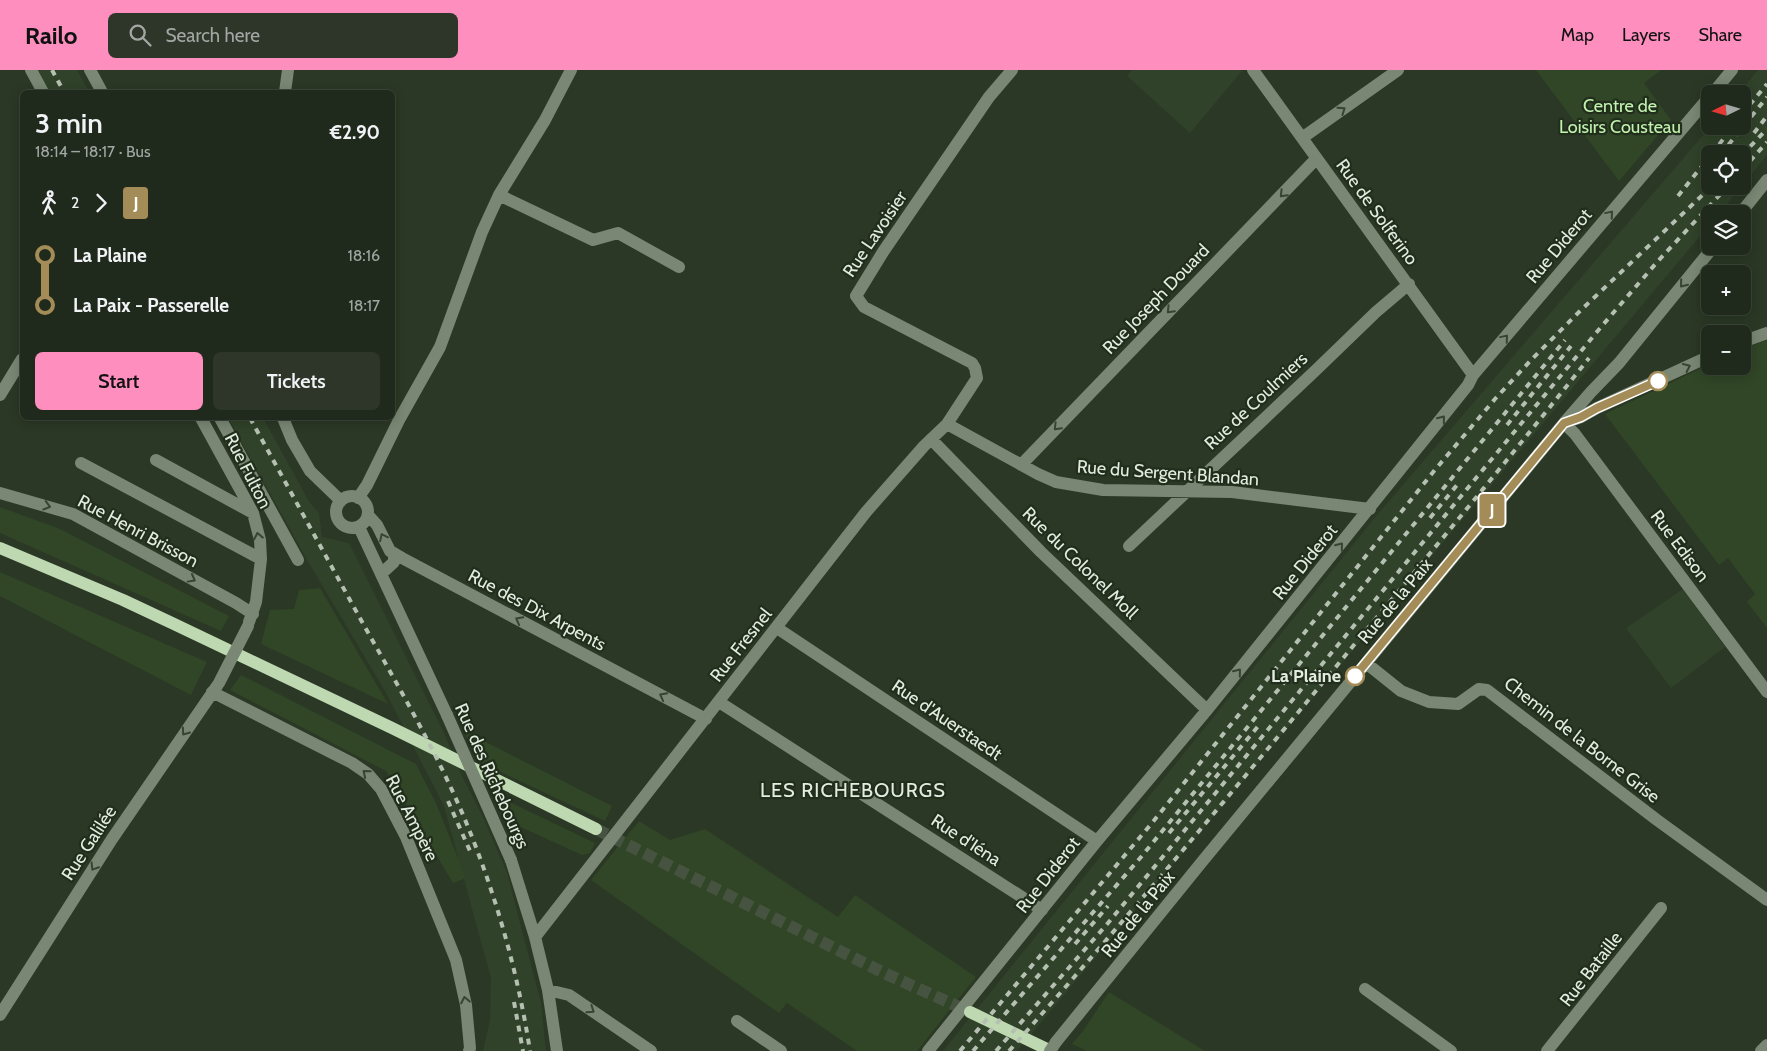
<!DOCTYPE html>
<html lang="en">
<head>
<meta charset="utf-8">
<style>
	:root { --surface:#202a1c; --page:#2d3629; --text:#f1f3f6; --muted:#a2a7a3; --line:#3d463b; --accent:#fd8ebe }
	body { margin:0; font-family:Cabin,sans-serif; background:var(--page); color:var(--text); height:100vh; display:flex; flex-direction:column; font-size:19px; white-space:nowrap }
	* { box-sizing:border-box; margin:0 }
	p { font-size:16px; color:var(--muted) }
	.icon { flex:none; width:28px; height:28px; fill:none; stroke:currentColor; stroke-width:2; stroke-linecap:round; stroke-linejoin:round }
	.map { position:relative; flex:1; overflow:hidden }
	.drawer { position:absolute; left:20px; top:20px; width:375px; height:330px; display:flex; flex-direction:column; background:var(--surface); border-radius:8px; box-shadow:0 2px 12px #0003,0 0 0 1px var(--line) }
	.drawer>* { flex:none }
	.badge { padding:0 10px; border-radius:4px; font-size:18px; line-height:32px }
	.needle { width:32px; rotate:265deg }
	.fabs { position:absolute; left:1701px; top:15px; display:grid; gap:10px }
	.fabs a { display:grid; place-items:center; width:50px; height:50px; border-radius:8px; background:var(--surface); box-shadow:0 2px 12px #0003,0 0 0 1px var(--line); font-size:25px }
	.map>.badge { position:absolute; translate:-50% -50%; box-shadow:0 0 0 2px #fff }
	.legs { display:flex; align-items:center; gap:8px; height:55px; padding:0 15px; font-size:16px }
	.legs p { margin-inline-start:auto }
	.overview { display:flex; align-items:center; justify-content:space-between; height:85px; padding:0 15px }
	h1 { font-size:28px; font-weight:600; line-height:38px }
	.button { display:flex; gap:10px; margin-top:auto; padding:10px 15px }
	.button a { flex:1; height:58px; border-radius:8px; background:var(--accent); color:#111; font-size:20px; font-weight:600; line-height:58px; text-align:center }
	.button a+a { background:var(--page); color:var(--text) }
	ul { padding:0 15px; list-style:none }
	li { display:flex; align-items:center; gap:18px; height:50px; font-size:19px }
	li i { display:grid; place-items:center; width:8px; height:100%; margin:0 6px; background:currentColor }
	li i::after { content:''; width:12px; height:12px; margin:-6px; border:4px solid; border-radius:50%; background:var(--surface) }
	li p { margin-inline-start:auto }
	li:first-child i { background:linear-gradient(#0000 50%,currentColor 0) }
	li:last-child i { background:linear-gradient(currentColor 50%,#0000 0) }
	header { display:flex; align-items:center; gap:30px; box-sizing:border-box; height:70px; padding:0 25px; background:var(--accent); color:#111 }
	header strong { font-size:24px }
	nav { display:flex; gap:28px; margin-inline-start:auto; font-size:18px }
	.search { width:350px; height:45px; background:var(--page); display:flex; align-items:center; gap:12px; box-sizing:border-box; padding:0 18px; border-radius:8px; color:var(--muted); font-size:19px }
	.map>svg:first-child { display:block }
	.built { fill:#304229 }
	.green { fill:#304626 }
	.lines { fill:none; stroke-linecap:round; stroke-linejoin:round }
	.major-tunnel { stroke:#475341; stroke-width:12; stroke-dasharray:12 6; stroke-linecap:butt }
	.minor { stroke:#798774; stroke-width:12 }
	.major { stroke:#bed9b2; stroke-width:12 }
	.rail { stroke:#b6c0b2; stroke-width:4; stroke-dasharray:6 6; stroke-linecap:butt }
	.minor-bridge { stroke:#798774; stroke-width:12 }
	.oneway { stroke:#374432 }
	.line-1-casing { stroke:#fff; stroke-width:11 }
	.line-1 { stroke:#a38c57; stroke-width:8 }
	.stop-1-dot { fill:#fff; stroke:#a38c57; stroke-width:2.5 }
	.labels { text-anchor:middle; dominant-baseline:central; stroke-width:4.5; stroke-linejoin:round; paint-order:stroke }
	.park-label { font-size:18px; fill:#c2f2af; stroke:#212e1c }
	.street-label { font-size:18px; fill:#e3ece0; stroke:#212e1c }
	.stop-label { font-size:18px; font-weight:bold; fill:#e3ece0; stroke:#212e1c; text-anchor:end }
	.quarter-label { font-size:20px; letter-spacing:1px; fill:#e3ece0; stroke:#212e1c }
</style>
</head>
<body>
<header>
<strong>Railo</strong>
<div class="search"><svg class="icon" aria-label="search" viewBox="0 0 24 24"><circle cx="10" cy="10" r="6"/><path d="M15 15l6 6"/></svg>Search here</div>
<nav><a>Map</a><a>Layers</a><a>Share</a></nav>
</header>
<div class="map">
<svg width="1767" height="981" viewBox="0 0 1767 981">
	<rect width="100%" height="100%" fill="#2b3825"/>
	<path class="built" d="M38,0H77L89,22H50Z
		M1132,0H1240L1242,1L1190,63L1127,6Z
		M1758,0H1767V85L1743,115L1742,84H1710V116H1741L1719,144H1710V154L1017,981H943L1377,445L1711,56H1742V24H1738Z
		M228,348H263L310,433L319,443L322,467L349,473L443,661L462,706L482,745L507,803L541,933L546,981H483L490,950L491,908L444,736L385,621L306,488Z
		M1683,519L1725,577L1671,618L1626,558Z"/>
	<path class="green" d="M1536,0H1661L1644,13L1671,50L1619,111Z
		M1767,270V558L1747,532L1755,524L1728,488L1719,495L1605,344L1710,294V296H1742L1743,279Z
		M0,437L60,459L229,546L221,561L0,463Z
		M0,502L207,592L191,625L0,526Z
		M320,518L388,634L261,574L270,540L294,539L299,520Z
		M241,605L416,694L436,733L466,808L453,813L386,701L230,620Z
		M464,661L612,736L605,751L477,691Z
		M493,724L595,773L590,783L582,785L505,750Z
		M639,751L670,770L705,759L838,847L855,825L976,907L917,981H857L787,933L779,943L591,810Z
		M1109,922L1205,981H1087L1072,974L1083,961Z"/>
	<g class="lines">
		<path class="major-tunnel" d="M596,759L882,902L970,942"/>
		<path class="minor" d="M31,0L43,22
			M90,0L102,22
			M1253,0L1473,305
			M285,22L288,0
			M1712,24L1732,0
			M1302,68L1398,0
			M499,125L593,170L618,163L679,197
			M1740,144L1767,110
			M1742,272L1767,263
			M0,325L22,289
			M201,348L253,443L260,470L261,489L256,532L249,552
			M220,348L298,490
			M283,348L292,370L310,401L341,431
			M1564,353L1575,364L1767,622
			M1564,353L1581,347L1597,338L1710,286
			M947,354L1038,404L1056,412L1103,420L1232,422L1370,439
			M931,369L1041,482L1207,640
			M156,390L253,443
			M81,393L261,489
			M1021,395L1316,89
			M0,423L73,444L236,533L253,544
			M336 442a16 16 0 1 1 32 0a16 16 0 1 1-32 0Z
			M358,428L367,415L399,350L440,277L482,162L499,125L545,50L571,0
			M368,445L377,455L390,481L402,488L706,649
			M359,457L447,645
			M1129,476L1316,300L1376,242L1409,214
			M381,504L394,492V483
			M777,558L1097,771
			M1366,593L1401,621L1429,632L1458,634L1479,619L1487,620L1657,750L1767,830
			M212,622L352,693L368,704L381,719L406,767L456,890L466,935L470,978L469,981
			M719,632L1042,840
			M511,790L535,867L548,920L557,981
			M535,867L866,442L924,376L947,354L977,308L975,298L972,293L864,237L856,226L883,182L989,27L1012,0
			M1365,919L1451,981
			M548,920L569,925L651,981
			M0,945L112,769L217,616
			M737,951L781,981
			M1056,972L1201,793L1564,353L1591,322L1619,293L1714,176
			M928,981L1097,771L1207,640L1468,315L1473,305L1710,26
			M1547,981L1661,838
			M1761,981L1767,975"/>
		<path class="major" d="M0,478L123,530L174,554L392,658L596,759
			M970,942L1051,981"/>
		<path class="rail" d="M52,0L64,22
			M1742,44L1767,14
			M1754,63L1767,46
			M1712,84L1733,56
			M1721,84L1767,27
			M1742,85L1767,59
			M1742,100L1767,72
			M1678,126L1710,86
			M250,348C287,415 324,483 361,550C398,616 437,682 466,752C496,825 518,903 530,981
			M1507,355L1571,276
			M1430,448L1457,415
			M448,731L470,781
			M1169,763L1260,654
			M1075,874L1108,836
			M514,932L523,981
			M960,981L1152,753L1434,401L1495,329L1532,289L1580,241L1712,116
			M973,981L1141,787L1565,270
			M996,981L1108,853L1601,257L1658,191L1728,116
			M1009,981C1124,852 1234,720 1344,587C1426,488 1509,389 1589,288"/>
		<path class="minor-bridge" d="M219,613L248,556
			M447,645L511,790
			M1050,981L1056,972"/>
	</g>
	<defs><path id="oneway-chevron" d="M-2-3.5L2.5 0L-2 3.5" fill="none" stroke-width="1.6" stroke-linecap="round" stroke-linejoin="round" transform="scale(1.25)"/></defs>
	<g class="oneway">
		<use href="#oneway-chevron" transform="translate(1342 40) rotate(-35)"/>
		<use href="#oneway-chevron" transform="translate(1283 124) rotate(134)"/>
		<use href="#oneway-chevron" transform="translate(1610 144) rotate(-50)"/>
		<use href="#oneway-chevron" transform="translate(1683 214) rotate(129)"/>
		<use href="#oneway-chevron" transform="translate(1170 240) rotate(134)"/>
		<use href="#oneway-chevron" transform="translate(1505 268) rotate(-50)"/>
		<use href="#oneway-chevron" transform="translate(1687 297) rotate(-25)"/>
		<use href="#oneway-chevron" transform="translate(1442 349) rotate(-52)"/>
		<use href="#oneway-chevron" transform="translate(1057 357) rotate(134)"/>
		<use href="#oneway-chevron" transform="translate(47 436) rotate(16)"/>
		<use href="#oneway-chevron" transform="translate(258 466) rotate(-101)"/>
		<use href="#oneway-chevron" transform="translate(383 467) rotate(-116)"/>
		<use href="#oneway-chevron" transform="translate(1340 476) rotate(-51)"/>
		<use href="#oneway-chevron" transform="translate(192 509) rotate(29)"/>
		<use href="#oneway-chevron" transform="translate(519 550) rotate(-152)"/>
		<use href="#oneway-chevron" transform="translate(1238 602) rotate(-51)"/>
		<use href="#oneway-chevron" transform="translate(663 626) rotate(-152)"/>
		<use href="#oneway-chevron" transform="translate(185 662) rotate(126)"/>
		<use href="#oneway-chevron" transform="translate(366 703) rotate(-140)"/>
		<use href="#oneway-chevron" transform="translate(94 797) rotate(122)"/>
		<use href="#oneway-chevron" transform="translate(465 930) rotate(-101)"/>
		<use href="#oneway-chevron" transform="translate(591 940) rotate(35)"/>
	</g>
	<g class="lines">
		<g class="line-1-casing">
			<path id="line-1" d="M1355,606L1564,353L1581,347L1597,338L1658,311"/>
		</g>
		<use href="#line-1" class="line-1"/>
	</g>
	<g class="stop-1-dot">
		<circle cx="1658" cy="311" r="9"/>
		<circle cx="1355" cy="606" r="9"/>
	</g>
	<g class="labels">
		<g class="park-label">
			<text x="1620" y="36">Centre de<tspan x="1620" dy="21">Loisirs Cousteau</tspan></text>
		</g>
		<g class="street-label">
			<text transform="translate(1377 142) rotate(54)">Rue de Solferino</text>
			<text transform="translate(875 164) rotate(-56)">Rue Lavoisier</text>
			<text transform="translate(1559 176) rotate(-50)">Rue Diderot</text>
			<text transform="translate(1156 229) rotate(-46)">Rue Joseph Douard</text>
			<text transform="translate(1256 331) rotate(-43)">Rue de Coulmiers</text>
			<text transform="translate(248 401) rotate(63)">Rue Fulton</text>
			<text transform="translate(1168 403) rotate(4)">Rue du Sergent Blandan</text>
			<text transform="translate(138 461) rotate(28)">Rue Henri Brisson</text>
			<text transform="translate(1680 476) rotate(53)">Rue Edison</text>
			<text transform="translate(1305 492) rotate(-51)">Rue Diderot</text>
			<text transform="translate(1080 493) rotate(44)">Rue du Colonel Moll</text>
			<text transform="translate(1395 531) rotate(-50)">Rue de la Paix</text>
			<text transform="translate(537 540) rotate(28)">Rue des Dix Arpents</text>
			<text transform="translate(741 575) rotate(-52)">Rue Fresnel</text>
			<text transform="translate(947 650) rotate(34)">Rue d'Auerstaedt</text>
			<text transform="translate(1582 670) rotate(38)">Chemin de la Borne Grise</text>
			<text transform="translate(492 706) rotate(66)">Rue des Richebourgs</text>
			<text transform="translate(412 748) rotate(63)">Rue Ampère</text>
			<text transform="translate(966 770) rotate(33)">Rue d'Iéna</text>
			<text transform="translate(89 773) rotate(-57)">Rue Galilée</text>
			<text transform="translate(1048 805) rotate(-52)">Rue Diderot</text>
			<text transform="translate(1138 844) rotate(-51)">Rue de la Paix</text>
			<text transform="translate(1591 899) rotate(-52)">Rue Bataille</text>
		</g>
		<g class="stop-label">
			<text x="1341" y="606">La Plaine</text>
		</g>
		<g class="quarter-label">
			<text x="853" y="720">LES RICHEBOURGS</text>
		</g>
	</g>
</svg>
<div class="fabs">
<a><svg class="needle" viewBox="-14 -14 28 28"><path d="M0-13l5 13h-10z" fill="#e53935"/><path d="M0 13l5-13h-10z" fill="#a2a7a3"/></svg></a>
<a><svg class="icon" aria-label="locate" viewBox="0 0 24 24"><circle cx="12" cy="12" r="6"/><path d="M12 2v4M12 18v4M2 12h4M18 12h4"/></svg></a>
<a><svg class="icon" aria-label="layers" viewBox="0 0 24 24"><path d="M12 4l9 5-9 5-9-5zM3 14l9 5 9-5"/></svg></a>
<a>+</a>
<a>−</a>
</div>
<b class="badge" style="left:1492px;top:440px;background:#a38c57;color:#fff">J</b>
<section class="drawer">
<div class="overview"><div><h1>3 min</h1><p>18:14 – 18:17 · Bus</p></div><b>€2.90</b></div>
<div class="legs"><svg class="icon" aria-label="walk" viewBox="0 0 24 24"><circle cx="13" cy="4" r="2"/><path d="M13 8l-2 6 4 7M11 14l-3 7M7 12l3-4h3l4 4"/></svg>2<svg class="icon" aria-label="forward" viewBox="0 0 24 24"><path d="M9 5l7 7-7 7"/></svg><b class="badge" style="background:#a38c57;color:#fff">J</b></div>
<ul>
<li><i style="color:#a38c57"></i><b>La Plaine</b><p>18:16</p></li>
<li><i style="color:#a38c57"></i><b>La Paix - Passerelle</b><p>18:17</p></li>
</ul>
<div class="button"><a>Start</a><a>Tickets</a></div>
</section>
</div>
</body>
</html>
